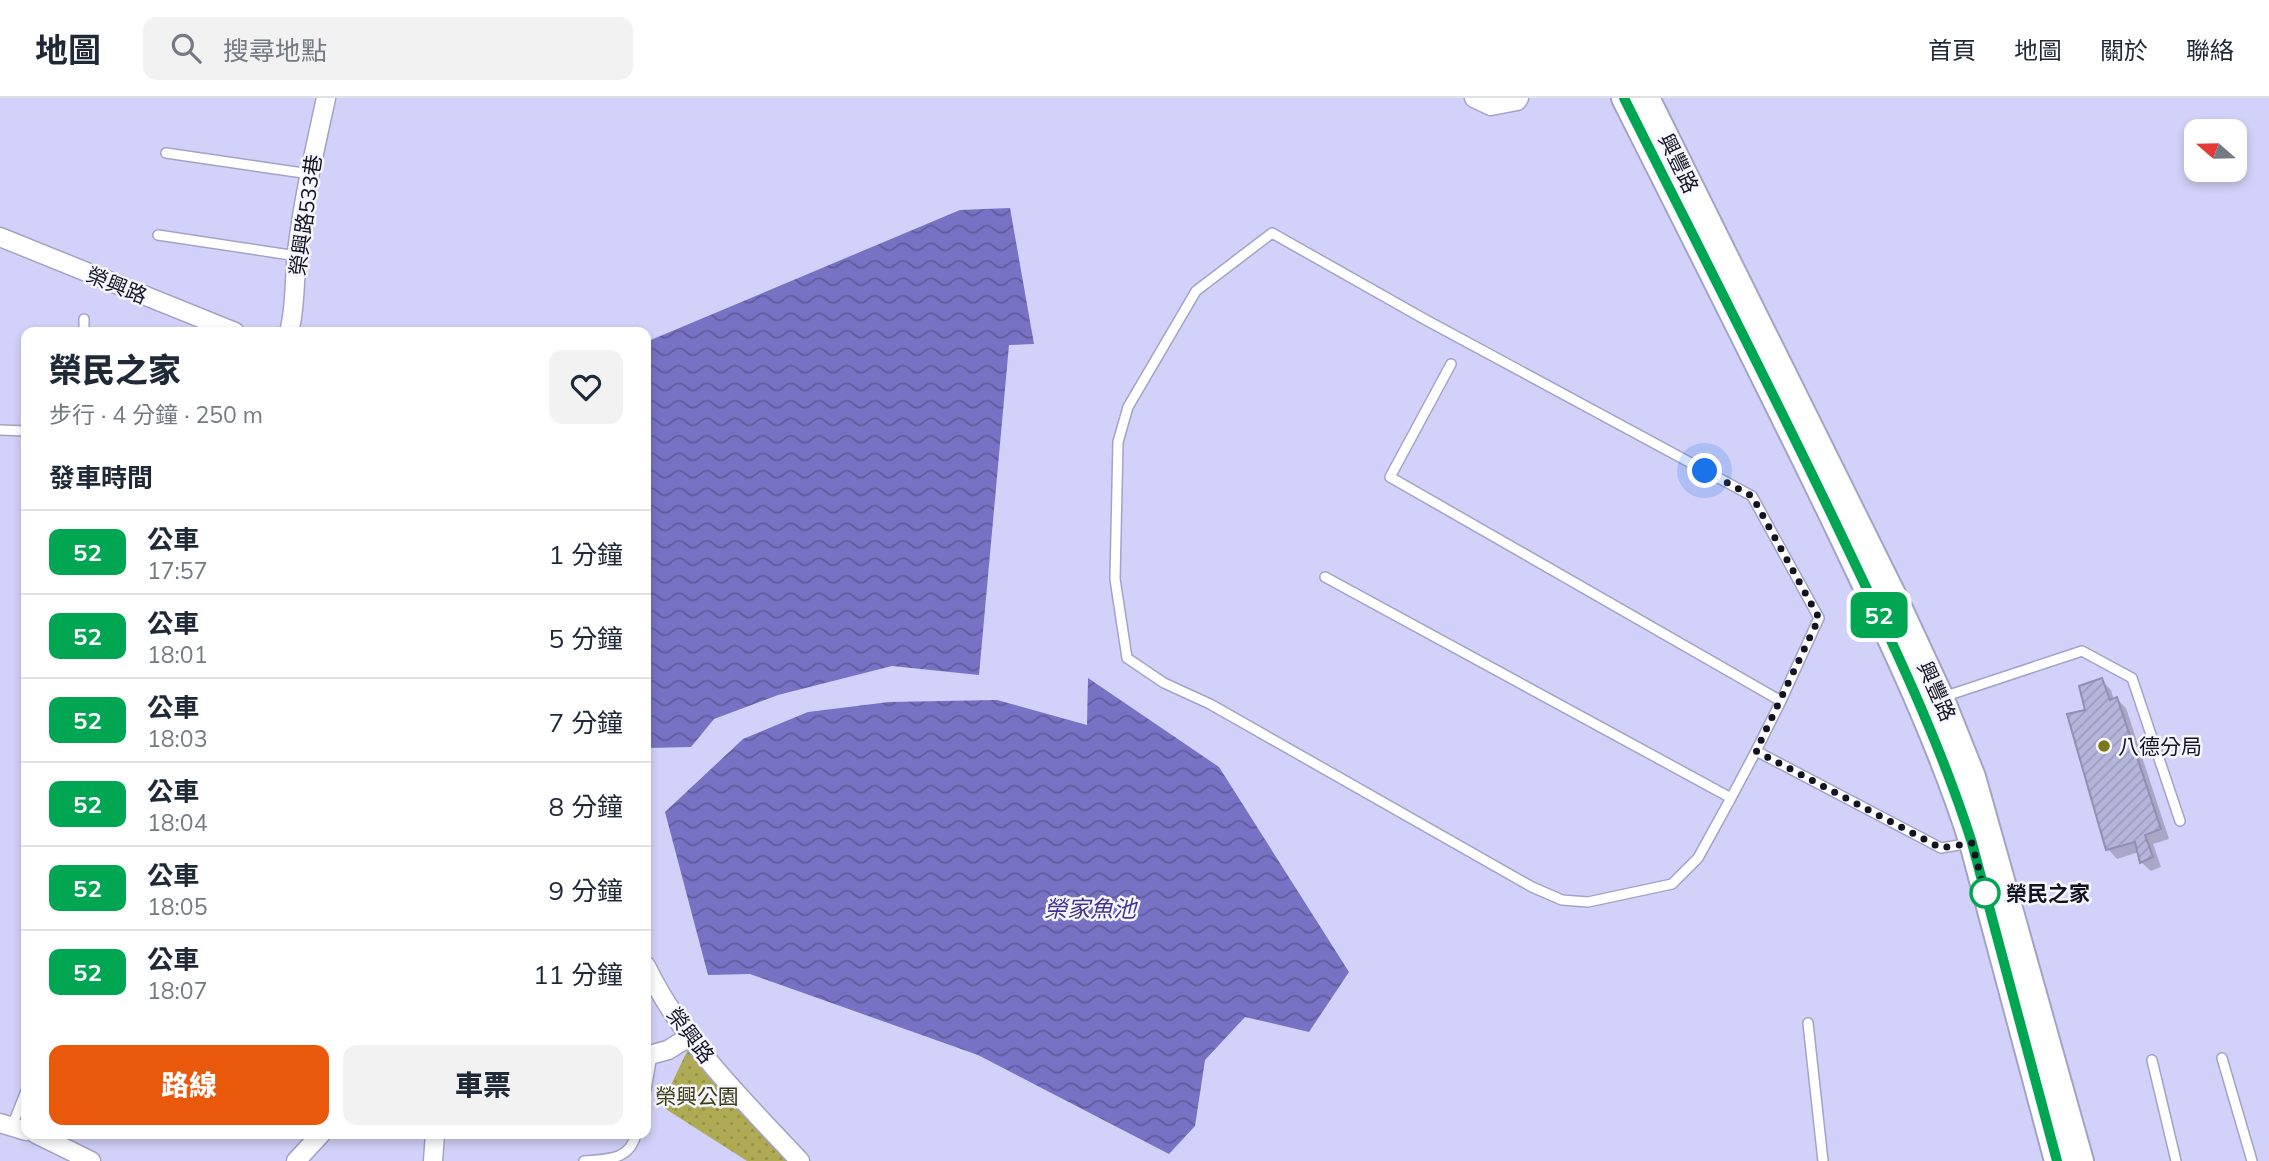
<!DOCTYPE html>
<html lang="zh-TW">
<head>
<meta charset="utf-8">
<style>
	:root { --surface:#fff; --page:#f2f2f3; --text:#1f2937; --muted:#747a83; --line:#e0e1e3; --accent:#ea580c }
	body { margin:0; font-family:Mulish,"Noto Sans TC",sans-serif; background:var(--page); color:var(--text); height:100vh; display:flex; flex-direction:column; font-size:26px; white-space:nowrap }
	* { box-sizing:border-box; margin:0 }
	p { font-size:23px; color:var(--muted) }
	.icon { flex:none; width:38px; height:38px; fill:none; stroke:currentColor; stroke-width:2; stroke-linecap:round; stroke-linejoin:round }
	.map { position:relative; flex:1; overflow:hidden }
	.side { position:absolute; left:21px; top:229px; width:630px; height:812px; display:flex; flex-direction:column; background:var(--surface); border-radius:14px; box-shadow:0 4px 10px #0003 }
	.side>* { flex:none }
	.badge { padding:0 14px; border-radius:10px; font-size:24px; line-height:46px }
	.needle { width:46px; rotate:290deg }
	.fabs { position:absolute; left:2184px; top:21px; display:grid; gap:14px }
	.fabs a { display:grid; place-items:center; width:63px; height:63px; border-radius:14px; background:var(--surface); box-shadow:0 4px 10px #0003; font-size:35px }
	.you { position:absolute; width:35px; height:35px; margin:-18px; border:5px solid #fff; border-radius:50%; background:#1a73e8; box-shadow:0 0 0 10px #1a73e833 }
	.map>.badge { position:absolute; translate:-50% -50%; box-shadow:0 0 0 4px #fff }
	h2 { padding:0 28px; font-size:26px; line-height:63px }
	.round { display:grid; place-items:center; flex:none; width:74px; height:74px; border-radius:14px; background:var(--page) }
	.overview { display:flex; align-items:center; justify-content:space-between; height:119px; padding:0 28px }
	h1 { font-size:33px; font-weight:800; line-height:52px }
	.button { display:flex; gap:14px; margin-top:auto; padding:14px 28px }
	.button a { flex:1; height:80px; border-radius:14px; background:var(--accent); color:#fff; font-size:28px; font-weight:800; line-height:80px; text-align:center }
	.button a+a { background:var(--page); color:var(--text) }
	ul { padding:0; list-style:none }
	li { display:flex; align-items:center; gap:21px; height:84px; padding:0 28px; border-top:2px solid var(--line) }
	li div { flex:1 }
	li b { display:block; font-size:26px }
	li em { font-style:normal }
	li .badge { min-width:77px; font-weight:700; text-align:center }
	header { display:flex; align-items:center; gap:42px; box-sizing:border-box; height:98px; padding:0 35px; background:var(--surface); border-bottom:2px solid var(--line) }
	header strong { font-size:33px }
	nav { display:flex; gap:38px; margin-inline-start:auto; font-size:24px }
	.search { width:490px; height:63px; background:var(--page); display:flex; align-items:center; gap:18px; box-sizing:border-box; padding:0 24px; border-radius:14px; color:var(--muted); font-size:26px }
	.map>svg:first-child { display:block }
	.park { fill:url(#park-dots) }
	.water { fill:url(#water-waves) }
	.shadow { fill:#0003 }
	.building { fill:url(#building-hatch); stroke:#908fb4; stroke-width:2 }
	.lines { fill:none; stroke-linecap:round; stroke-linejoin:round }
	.lane-casing { stroke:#a3a3c8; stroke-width:12 }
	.street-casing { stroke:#a3a3c8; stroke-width:21 }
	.secondary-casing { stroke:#a3a3c8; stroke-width:28 }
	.lane { stroke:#fff; stroke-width:9 }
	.street { stroke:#fff; stroke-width:18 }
	.secondary { stroke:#fff; stroke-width:24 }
	.line-casing { stroke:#fff; stroke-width:16 }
	.line { stroke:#00a651; stroke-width:10 }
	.walk { stroke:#141321; stroke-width:7; stroke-dasharray:0 12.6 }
	.poi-dot { fill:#7d771b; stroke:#f6f6fe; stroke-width:2.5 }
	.stop-dot { fill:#fff; stroke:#00a651; stroke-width:3.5 }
	.labels { text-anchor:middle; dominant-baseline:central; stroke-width:5; stroke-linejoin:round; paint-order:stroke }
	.street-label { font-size:21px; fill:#141321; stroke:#f6f6fe }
	.poi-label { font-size:21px; fill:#141321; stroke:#f6f6fe; text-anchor:start }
	.stop-label { font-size:21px; font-weight:bold; fill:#141321; stroke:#f6f6fe; text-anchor:start }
	.park-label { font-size:21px; fill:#3f3c11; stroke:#f6f6fe }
	.water-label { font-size:23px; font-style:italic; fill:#433193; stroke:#f6f6fe }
</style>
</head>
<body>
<header>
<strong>地圖</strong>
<div class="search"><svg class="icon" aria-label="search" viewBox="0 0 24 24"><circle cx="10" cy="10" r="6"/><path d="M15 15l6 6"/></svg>搜尋地點</div>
<nav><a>首頁</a><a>地圖</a><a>關於</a><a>聯絡</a></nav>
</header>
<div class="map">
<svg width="2269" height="1063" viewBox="0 0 2269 1063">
	<defs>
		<pattern id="park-dots" width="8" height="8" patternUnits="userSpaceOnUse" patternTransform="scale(1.75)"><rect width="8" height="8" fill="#afaa54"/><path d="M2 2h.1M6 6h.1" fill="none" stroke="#969149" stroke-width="1.8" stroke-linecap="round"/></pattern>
		<pattern id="water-waves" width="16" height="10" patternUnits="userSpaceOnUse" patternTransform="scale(1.75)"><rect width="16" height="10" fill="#7872c4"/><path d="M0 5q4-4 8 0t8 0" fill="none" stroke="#615c9f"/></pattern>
		<pattern id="building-hatch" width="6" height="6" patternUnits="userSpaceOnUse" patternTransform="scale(1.75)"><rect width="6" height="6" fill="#b5b5db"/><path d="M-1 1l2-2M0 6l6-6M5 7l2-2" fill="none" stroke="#9b9bbc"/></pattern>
	</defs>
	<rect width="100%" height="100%" fill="#d2d1f9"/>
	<path class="park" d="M690,947L791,1063H747L661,1008Z"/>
	<path class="water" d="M1010,110L1034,246L1009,247L979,577L892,568L778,597L714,621L691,649L648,650L646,644V244L960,112Z
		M1088,580L1219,669L1349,874L1309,934L1245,919L1205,962L1195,1028L1169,1056L978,957L750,876L708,877L665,714L743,641L808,614L889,604L997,602L1087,627Z"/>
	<path class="shadow" d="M2101,582L2111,592L2114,602L2117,601L2126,610L2169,741L2153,746L2161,769L2151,773L2141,764L2139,754L2117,761L2108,751L2087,613Z"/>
	<path class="building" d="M2102,580L2110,602L2117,599L2161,731L2145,737L2153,759L2140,765L2135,744L2106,752L2067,616L2085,612L2079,588Z"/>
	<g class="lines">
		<g class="lane-casing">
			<path id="lane" d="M166,55L310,76
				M158,137L297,158
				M84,234V221
				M1451,266L1390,379L1781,603L1756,653L1941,750L1971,745
				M0,332L26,333
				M1325,479L1731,700L1756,653
				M1943,599L2082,553L2132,580L2180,723
				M1731,700L1698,760L1672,786L1588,804L1562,802L1532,789L1210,606L1164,585L1127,560L1115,481L1118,344L1128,309L1196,193L1272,135L1426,222L1752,398L1819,520L1781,603
				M1808,925L1823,1063
				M2222,960L2252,1063
				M2152,962L2176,1063
				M646,992L652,957
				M12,1028L26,993
				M584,1063C606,1061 630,1063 636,1036"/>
		</g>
		<g class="street-casing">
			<path id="street" d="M1474,0L1491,8L1517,3L1519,0
				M0,139L235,234
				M289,234C296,208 294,181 297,154C303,102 315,51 326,0
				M646,868C682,943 744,1003 800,1063
				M646,958L668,952L689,939
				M0,1025L26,1033
				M36,1036L91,1063
				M296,1063L321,1036
				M433,1063L435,1036"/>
		</g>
		<g class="secondary-casing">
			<path id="secondary" d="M1624,0C1694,139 1764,278 1832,418C1883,525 1936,632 1972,745L2057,1063
				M1647,0L1895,500L1941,599L1973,679L2081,1063"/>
		</g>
		<use href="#lane" class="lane"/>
		<use href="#street" class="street"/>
		<use href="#secondary" class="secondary"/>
	</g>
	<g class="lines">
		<g class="line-casing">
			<path id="line" d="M1624,0C1695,142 1768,284 1837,428C1886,531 1937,635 1972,745L2057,1063"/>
		</g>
		<use href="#line" class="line"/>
		<path class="walk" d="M1705,373L1752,398L1819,520L1756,653L1941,750L1972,745L1985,795"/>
	</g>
	<circle class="poi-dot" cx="2104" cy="648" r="7"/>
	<circle class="stop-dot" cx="1985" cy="795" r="14"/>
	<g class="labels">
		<g class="street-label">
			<text transform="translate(1679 65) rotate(64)">興豐路</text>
			<text transform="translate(305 117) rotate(-82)">榮興路533巷</text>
			<text transform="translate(117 187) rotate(22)">榮興路</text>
			<text transform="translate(1937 593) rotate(66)">興豐路</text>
			<text transform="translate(691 937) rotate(53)">榮興路</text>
		</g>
		<g class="poi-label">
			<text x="2118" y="648">八德分局</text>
		</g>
		<g class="stop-label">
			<text x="2006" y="795">榮民之家</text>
		</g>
		<g class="park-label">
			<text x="697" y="998">榮興公園</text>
		</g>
		<g class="water-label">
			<text x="1090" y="810">榮家魚池</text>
		</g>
	</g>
</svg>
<div class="fabs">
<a><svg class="needle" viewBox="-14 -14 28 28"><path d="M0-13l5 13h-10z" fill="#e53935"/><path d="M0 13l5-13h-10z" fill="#747a83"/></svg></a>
</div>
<div class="you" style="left:1705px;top:373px"></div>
<b class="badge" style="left:1879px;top:517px;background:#00a651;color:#fff">52</b>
<section class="side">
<div class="overview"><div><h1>榮民之家</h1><p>步行 · 4 分鐘 · 250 m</p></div><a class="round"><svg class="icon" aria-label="heart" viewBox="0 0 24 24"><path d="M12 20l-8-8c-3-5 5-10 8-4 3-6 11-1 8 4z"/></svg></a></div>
<h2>發車時間</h2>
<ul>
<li><span class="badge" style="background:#00a651;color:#fff">52</span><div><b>公車</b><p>17:57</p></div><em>1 分鐘</em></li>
<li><span class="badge" style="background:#00a651;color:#fff">52</span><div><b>公車</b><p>18:01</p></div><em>5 分鐘</em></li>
<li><span class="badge" style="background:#00a651;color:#fff">52</span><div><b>公車</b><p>18:03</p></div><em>7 分鐘</em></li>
<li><span class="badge" style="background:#00a651;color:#fff">52</span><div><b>公車</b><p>18:04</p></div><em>8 分鐘</em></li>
<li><span class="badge" style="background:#00a651;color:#fff">52</span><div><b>公車</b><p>18:05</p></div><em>9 分鐘</em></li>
<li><span class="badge" style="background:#00a651;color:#fff">52</span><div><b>公車</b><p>18:07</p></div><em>11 分鐘</em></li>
</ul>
<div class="button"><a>路線</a><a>車票</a></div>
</section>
</div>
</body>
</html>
